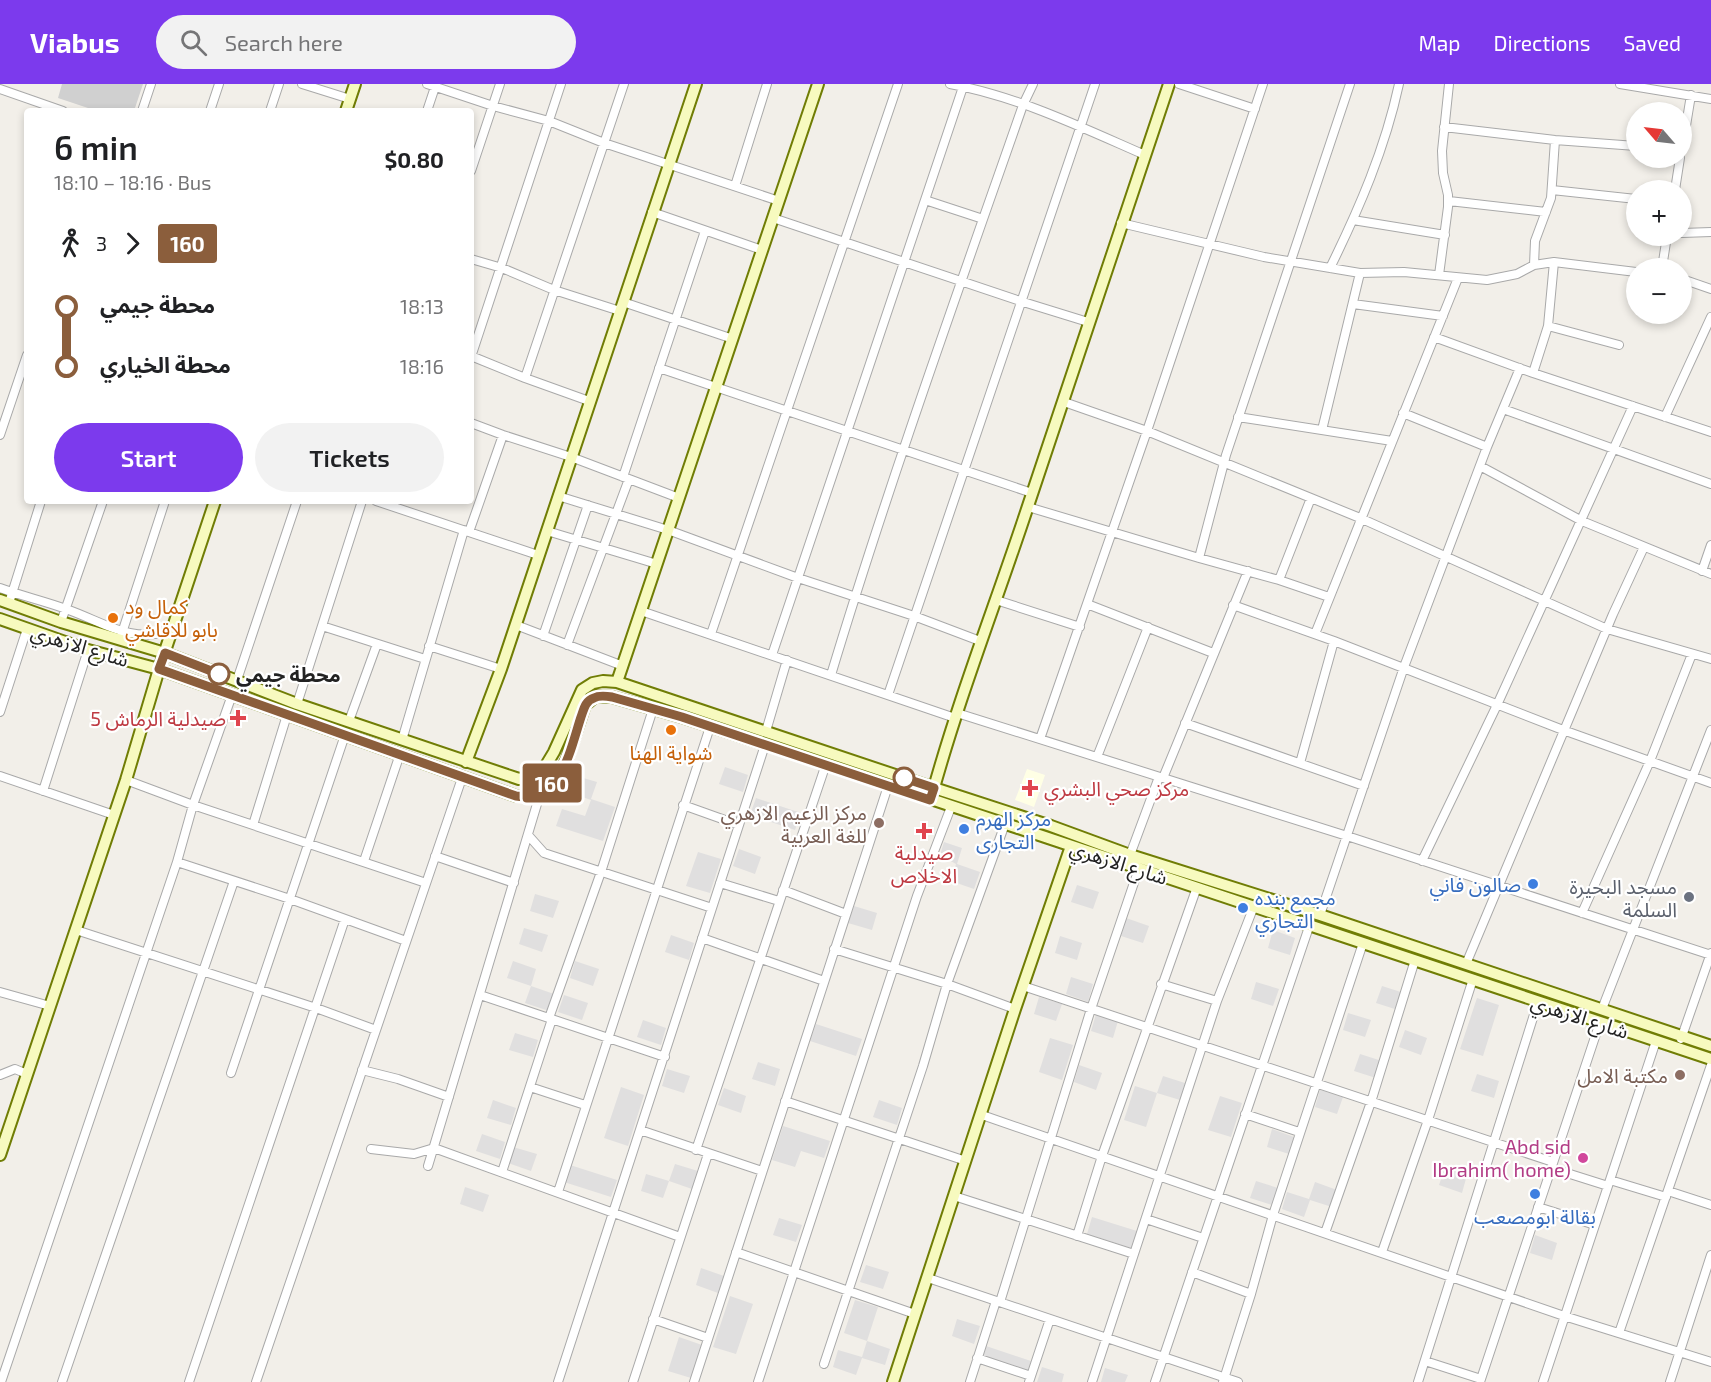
<!DOCTYPE html>
<html lang="en">
<head>
<meta charset="utf-8">
<style>
	:root { --surface:#fff; --page:#f2f2f2; --text:#202124; --muted:#757577; --accent:#7c3aed }
	body { margin:0; font-family:"Exo 2","Noto Sans Arabic",sans-serif; background:var(--page); color:var(--text); height:100vh; display:flex; flex-direction:column; font-size:22px; white-space:nowrap }
	* { box-sizing:border-box; margin:0 }
	p { font-size:20px; color:var(--muted) }
	.icon { flex:none; width:33px; height:33px; fill:none; stroke:currentColor; stroke-width:2; stroke-linecap:round; stroke-linejoin:round }
	.map { position:relative; flex:1; overflow:hidden }
	.details { position:absolute; left:24px; top:24px; width:450px; height:396px; display:flex; flex-direction:column; background:var(--surface); border-radius:6px; box-shadow:0 3px 9px #0003 }
	.details>* { flex:none }
	.badge { padding:0 12px; border-radius:4px; font-size:21px; line-height:39px }
	.needle { width:39px; rotate:298deg }
	.buttons { position:absolute; left:1626px; top:18px; display:grid; gap:12px }
	.buttons a { display:grid; place-items:center; width:66px; height:66px; border-radius:50%; background:var(--surface); box-shadow:0 3px 9px #0003; font-size:30px }
	.map>.badge { position:absolute; translate:-50% -50%; box-shadow:0 0 0 3px #fff }
	.legs { display:flex; align-items:center; gap:9px; height:66px; padding:0 30px; font-size:20px }
	.legs p { margin-inline-start:auto }
	.head { display:flex; align-items:center; justify-content:space-between; height:102px; padding:0 30px }
	h1 { font-size:33px; font-weight:600; line-height:45px }
	.action { display:flex; gap:12px; margin-top:auto; padding:12px 30px }
	.action a { flex:1; height:69px; border-radius:36px; background:var(--accent); color:#fff; font-size:24px; font-weight:600; line-height:69px; text-align:center }
	.action a+a { background:var(--page); color:var(--text) }
	ul { padding:0 30px; list-style:none }
	li { display:flex; align-items:center; gap:21px; height:60px; font-size:22px }
	li i { display:grid; place-items:center; width:9px; height:100%; margin:0 8px; background:currentColor }
	li i::after { content:''; width:15px; height:15px; margin:-8px; border:4px solid; border-radius:50%; background:var(--surface) }
	li p { margin-inline-start:auto }
	li:first-child i { background:linear-gradient(#0000 50%,currentColor 0) }
	li:last-child i { background:linear-gradient(currentColor 50%,#0000 0) }
	header { display:flex; align-items:center; gap:36px; box-sizing:border-box; height:84px; padding:0 30px; background:var(--accent); color:#fff }
	header strong { font-size:28px }
	nav { display:flex; gap:33px; margin-inline-start:auto; font-size:21px }
	.search { width:420px; height:54px; background:var(--page); display:flex; align-items:center; gap:15px; box-sizing:border-box; padding:0 21px; border-radius:33px; color:var(--muted); font-size:22px }
	.map>svg:first-child { display:block }
	.residential { fill:#e0dfdf }
	.education { fill:#ffffe5 }
	.religious { fill:#d0d0d0 }
	.lines { fill:none; stroke-linecap:round; stroke-linejoin:round }
	.street-casing { stroke:#a9a9a9; stroke-width:10 }
	.secondary-casing { stroke:#707d05; stroke-width:14 }
	.street { stroke:#fff; stroke-width:8 }
	.secondary { stroke:#f7fabf; stroke-width:10 }
	.line-1-casing { stroke:#fff; stroke-width:14 }
	.line-1 { stroke:#8b5e3c; stroke-width:9 }
	.food-dot { fill:#e8710a; stroke:#fff; stroke-width:2 }
	.stop-1-dot { fill:#fff; stroke:#8b5e3c; stroke-width:3 }
	.health-dot { fill:#e0444e; stroke:#fff; stroke-width:2 }
	.education-dot { fill:#8d6e63; stroke:#fff; stroke-width:2 }
	.shop-dot { fill:#3f7fe0; stroke:#fff; stroke-width:2 }
	.worship-dot { fill:#6b7280; stroke:#fff; stroke-width:2 }
	.hotel-dot { fill:#d1479c; stroke:#fff; stroke-width:2 }
	.labels { text-anchor:middle; dominant-baseline:central; stroke-width:4.5; stroke-linejoin:round; paint-order:stroke }
	.food-label { font-size:20px; fill:#c56008; stroke:#fff; text-anchor:start }
	.street-label { font-size:20px; fill:#222; stroke:#fff }
	.stop-label { font-size:20px; font-weight:bold; fill:#222; stroke:#fff; text-anchor:start }
	.health-label { font-size:20px; fill:#be3a42; stroke:#fff; text-anchor:end }
	.education-label { font-size:20px; fill:#785e54; stroke:#fff; text-anchor:end }
	.shop-label { font-size:20px; fill:#366cbe; stroke:#fff; text-anchor:start }
	.worship-label { font-size:20px; fill:#5b616d; stroke:#fff; text-anchor:end }
	.hotel-label { font-size:20px; fill:#b23c85; stroke:#fff; text-anchor:end }
</style>
</head>
<body>
<header>
<strong>Viabus</strong>
<div class="search"><svg class="icon" aria-label="search" viewBox="0 0 24 24"><circle cx="10" cy="10" r="6"/><path d="M15 15l6 6"/></svg>Search here</div>
<nav><a>Map</a><a>Directions</a><a>Saved</a></nav>
</header>
<div class="map">
<svg width="1711" height="1298" viewBox="0 0 1711 1298">
	<rect width="100%" height="100%" fill="#f2efe9"/>
	<path class="residential" d="M725,683L748,691L743,708L719,700Z
		M573,691L597,698L591,715L615,723L603,757L556,742L562,725L585,732L591,716L568,708Z
		M756,714L801,729L795,746L750,731Z
		M944,758L962,764L957,780L980,788L974,805L951,797L956,780L940,771Z
		M739,765L761,773L755,790L733,782Z
		M698,768L721,775L710,809L686,802Z
		M1077,801L1099,808L1093,825L1071,818Z
		M535,810L559,817L553,834L530,827Z
		M854,822L877,829L872,846L848,839Z
		M1126,834L1149,842L1143,859L1121,852Z
		M524,844L548,851L542,868L519,860Z
		M1273,846L1295,854L1290,871L1268,864Z
		M671,851L694,859L689,876L665,868Z
		M1060,852L1082,859L1077,876L1055,869Z
		M513,877L536,885L531,902L554,910L549,927L525,919L531,902L507,894Z
		M575,877L599,885L593,902L570,894Z
		M1071,893L1093,900L1088,918L1066,910Z
		M1256,898L1279,905L1273,922L1251,915Z
		M1382,902L1404,909L1398,926L1376,919Z
		M564,911L588,919L582,936L558,928Z
		M1039,913L1062,920L1056,937L1034,930Z
		M1477,914L1499,921L1483,972L1460,965Z
		M1348,929L1371,936L1365,953L1343,946Z
		M1096,930L1118,937L1113,954L1091,947Z
		M643,936L666,944L661,961L637,953Z
		M816,940L862,955L856,972L810,957Z
		M1405,946L1427,954L1421,971L1399,963Z
		M515,949L538,956L533,973L509,966Z
		M1050,954L1073,961L1062,996L1039,988Z
		M1360,970L1382,977L1376,994L1354,987Z
		M758,978L780,985L775,1002L752,995Z
		M1079,981L1102,989L1096,1006L1074,998Z
		M667,985L690,992L684,1009L662,1002Z
		M1477,990L1499,997L1494,1014L1471,1007Z
		M1163,992L1185,999L1180,1016L1157,1009L1146,1043L1124,1036L1135,1002L1157,1009Z
		M621,1003L644,1011L628,1062L604,1054Z
		M724,1004L746,1012L741,1029L718,1021Z
		M1320,1006L1343,1013L1337,1030L1315,1023Z
		M1220,1012L1242,1019L1231,1053L1208,1046Z
		M493,1016L516,1024L511,1041L487,1034Z
		M879,1016L902,1024L897,1041L873,1033Z
		M783,1042L830,1057L824,1074L801,1067L795,1083L772,1076Z
		M1272,1045L1294,1053L1289,1070L1267,1063Z
		M482,1050L505,1058L500,1075L476,1067Z
		M513,1063L537,1070L531,1087L508,1079Z
		M675,1080L698,1087L692,1105L669,1097L663,1114L641,1107L646,1090L669,1097Z
		M570,1081L617,1096L611,1113L564,1098Z
		M1445,1084L1467,1091L1462,1109L1439,1101Z
		M1256,1097L1278,1104L1272,1121L1250,1114Z
		M1315,1098L1337,1106L1332,1123L1310,1116L1304,1133L1282,1125L1287,1108L1309,1115Z
		M465,1103L489,1111L483,1128L460,1120Z
		M1092,1133L1137,1147L1131,1164L1087,1150Z
		M779,1134L802,1141L796,1158L773,1151Z
		M1535,1151L1557,1159L1552,1176L1530,1169Z
		M866,1181L889,1188L883,1205L860,1198Z
		M701,1184L724,1192L718,1209L696,1201Z
		M730,1212L753,1220L736,1270L713,1263Z
		M855,1216L878,1223L867,1257L890,1265L885,1281L862,1274L856,1291L833,1283L838,1266L862,1273L867,1257L844,1249Z
		M957,1235L980,1242L974,1260L952,1252Z
		M679,1253L702,1261L691,1294L668,1287Z
		M986,1262L1031,1277L1025,1294L981,1279Z
		M1042,1283L1064,1290L1062,1298H1037Z
		M1105,1284L1128,1291L1125,1298H1101Z"/>
	<path class="education" d="M1027,685L1045,691L1034,723L1015,716Z"/>
	<path class="religious" d="M62,0H143L134,27H97L58,14Z"/>
	<g class="lines">
		<g class="street-casing">
			<path id="street" d="M302,0L350,15
				M427,0L493,22L549,37L604,59L779,117
				M950,0C1017,12 1083,44 1145,71
				M1179,0L1255,25
				M1620,0L1711,15
				M0,5L63,27
				M142,27L151,0
				M210,27L219,0
				M270,27L279,0
				M427,27L436,0
				M1444,43L1555,56L1636,62
				M1682,66L1691,11
				M471,87L500,0
				M735,102L767,0
				M1552,106L1636,115
				M1675,106L1680,74
				M925,116L983,135
				M1449,117L1546,128
				M652,128L762,166
				M773,134L1020,217L1088,238
				M1353,136L1445,151
				M1121,139L1264,173L1360,189L1404,188L1487,196L1517,190L1534,181L1554,178L1636,188
				M1682,149L1711,148
				M471,175L502,184L554,206L620,227
				M1534,181L1535,157L1551,114L1555,56
				M1330,184C1359,125 1385,65 1399,0
				M1662,184L1667,152
				M1439,191L1448,123V111L1443,89L1442,67L1449,0
				M1682,195L1711,205
				M623,218L733,255
				M1353,220L1443,232
				M1548,242L1619,261
				M1434,253L1533,289L1711,348
				M471,272L525,294L589,317
				M471,273L561,0
				M659,284L1032,409
				M1533,289L1548,242L1554,178
				M525,294L624,0
				M1064,318L1147,347L1360,434L1607,545L1711,575
				M1503,325L1711,400
				M1403,329L1487,363
				M1238,333L1392,357
				M1665,333L1711,233
				M471,339L503,351L571,373L679,414
				M1322,346L1360,189
				M0,351L27,271
				M1480,382L1582,437L1711,490
				M623,393L705,147
				M558,412L668,446L798,494L914,532L980,557
				M376,417L538,471
				M1028,423L1199,474L1279,496L1329,513
				M547,447L657,480
				M469,448L503,351
				M1199,474L1226,371L1350,0
				M1702,487L1711,461
				M1279,496L1311,414
				M0,504C22,512 44,517 66,525C106,539 128,559 172,547
				M996,516L1080,543
				M9,519L41,417
				M1087,520L1213,569
				M1233,521L1334,557L1563,646L1711,699
				M641,527L955,634
				M61,538L103,417
				M516,541L623,582
				M322,542L425,575
				M711,550L898,0
				M1315,550L1458,194
				M121,552L165,417
				M543,552L588,421
				M567,561L629,395
				M429,562L501,585
				M772,571L964,0
				M831,591C889,399 957,210 1023,21L1033,0
				M237,596L297,417
				M888,611L1095,0
				M297,620L362,417
				M0,628L27,545
				M957,629L1347,752L1711,871
				M349,637L377,560
				M1185,639L1364,702
				M766,647L787,576
				M1040,655L1147,347L1263,0
				M402,656L464,446
				M1097,673L1148,543
				M1300,679L1334,557
				M0,692L114,731
				M1163,694L1248,487
				M126,696L193,721L426,799
				M43,707L88,566
				M683,721L739,741
				M253,741L287,631
				M528,751L544,769L712,824
				M1130,771L1159,693
				M435,772L514,799
				M364,777L400,670
				M1422,777L1497,621L1633,322
				M177,778L290,815L406,857
				M720,799L779,817
				M783,806L846,830
				M1582,829L1650,677L1692,570
				M1320,831L1404,583L1487,363L1520,284
				M76,846L316,924L376,946
				M702,854L824,897
				M834,865L947,900L1015,925
				M1466,880L1613,530L1644,463
				M1161,900L1217,917
				M1023,902L1553,1078
				M0,908L50,922
				M480,911L665,973
				M1602,925L1711,646
				M549,934L601,788L653,625
				M1681,955L1711,869
				M362,986L398,995L449,1013
				M231,989L345,651
				M0,991L15,985L27,990
				M530,1003L585,1021
				M785,1017L966,1077
				M1245,1030L1299,1048
				M982,1031L1564,1232L1711,1278
				M640,1046L762,1087
				M371,1065L414,1070L434,1064L680,1153
				M696,1066L826,680
				M428,1082L540,710
				M1551,1084L1608,1102
				M502,1088L552,935
				M1610,1096L1666,1113
				M1668,1107L1711,1121
				M558,1108L710,643
				M954,1112L1134,1170
				M1538,1123L1595,1141
				M1146,1135L1203,1154
				M1325,1149L1371,1018L1415,876
				M1077,1152L1102,1072L1197,803
				M736,1168L915,1230
				M1382,1168L1428,1036L1473,895
				M1192,1188L1251,1210
				M928,1194L1238,1298
				M1000,1218L1091,925L1139,784
				M653,1235L708,1254
				M1619,1249L1711,981
				M977,1274L1031,1292
				M1425,1277L1481,1295
				M824,1280L923,982L947,900L1005,740
				M1,1298L177,778L193,721L232,611
				M62,1298L234,797
				M189,1298L345,835
				M256,1298L462,694
				M558,1298L765,661
				M633,1298L708,1070
				M694,1298L888,702
				M758,1298L917,812L951,723
				M970,1298L996,1217
				M1029,1298L1050,1235
				M1092,1298L1217,917L1254,822
				M1155,1298L1310,840
				M1223,1298L1251,1210L1273,1131L1363,859
				M1418,1298L1538,918
				M1480,1298L1600,938
				M1543,1298L1656,957
				M1670,1298L1711,1171"/>
		</g>
		<g class="secondary-casing">
			<path id="secondary" d="M346,27L355,0
				M0,516L61,538L165,569L297,620L519,695L534,692L545,683L554,668L582,606L593,599L603,597L617,598L934,704L1051,742L1130,771L1320,831L1711,962
				M0,535L88,566L159,585L516,712H535L540,710L557,694L567,675L585,621L596,612L612,613L682,633L826,680L1711,975
				M617,598L818,0
				M466,678L501,585L696,0
				M932,711C959,613 996,519 1028,422C1075,282 1121,141 1169,0
				M0,1071L126,696L159,585L215,417
				M893,1298L1015,925L1071,762"/>
		</g>
		<use href="#street" class="street"/>
		<use href="#secondary" class="secondary"/>
	</g>
	<g class="lines">
		<g class="line-1-casing">
			<path id="line-1" d="M219,590L165,569L159,585L516,712C562,718 570,666 581,633C584,625 585,617 594,614C599,611 606,612 612,613L682,633L930,716L934,704L904,694"/>
		</g>
		<use href="#line-1" class="line-1"/>
	</g>
	<g class="food-dot">
		<circle cx="113" cy="534" r="6"/>
		<circle cx="671" cy="646" r="6"/>
	</g>
	<g class="stop-1-dot">
		<circle cx="219" cy="590" r="10"/>
		<circle cx="904" cy="694" r="10"/>
	</g>
	<g class="health-dot">
		<path d="M235 625h6v6h6v6h-6v6h-6v-6h-6v-6h6z"/>
		<path d="M1027 695h6v6h6v6h-6v6h-6v-6h-6v-6h6z"/>
		<path d="M921 738h6v6h6v6h-6v6h-6v-6h-6v-6h6z"/>
	</g>
	<g class="education-dot">
		<circle cx="879" cy="739" r="6"/>
		<circle cx="1680" cy="991" r="6"/>
	</g>
	<g class="shop-dot">
		<circle cx="964" cy="745" r="6"/>
		<circle cx="1533" cy="800" r="6"/>
		<circle cx="1243" cy="824" r="6"/>
		<circle cx="1535" cy="1110" r="6"/>
	</g>
	<circle class="worship-dot" cx="1689" cy="813" r="6"/>
	<circle class="hotel-dot" cx="1583" cy="1074" r="6"/>
	<g class="labels">
		<g class="food-label">
			<text x="125" y="522">كمال ود<tspan x="125" dy="23">بابو للاقاشي</tspan></text>
			<text x="671" y="668" text-anchor="middle">شواية الهنا</text>
		</g>
		<g class="street-label">
			<text transform="translate(80 561) rotate(17)">شارع الازهري</text>
			<text transform="translate(1119 778) rotate(18)">شارع الازهري</text>
			<text transform="translate(1580 932) rotate(18)">شارع الازهري</text>
		</g>
		<g class="stop-label">
			<text x="236" y="590">محطة جيمي</text>
		</g>
		<g class="health-label">
			<text x="226" y="634">صيدلية الرماش 5</text>
			<text x="1044" y="704" text-anchor="start">مركز صحي البشري</text>
			<text x="924" y="768" text-anchor="middle">صيدلية<tspan x="924" dy="23">الاخلاص</tspan></text>
		</g>
		<g class="education-label">
			<text x="867" y="728">مركز الزعيم الازهري<tspan x="867" dy="23">للغة العربية</tspan></text>
			<text x="1668" y="991">مكتبة الامل</text>
		</g>
		<g class="shop-label">
			<text x="976" y="734">مركز الهرم<tspan x="976" dy="23">التجارى</tspan></text>
			<text x="1521" y="800" text-anchor="end">صالون فاني</text>
			<text x="1255" y="813">مجمع بنده<tspan x="1255" dy="23">التجاري</tspan></text>
			<text x="1535" y="1132" text-anchor="middle">بقالة ابومصعب</text>
		</g>
		<g class="worship-label">
			<text x="1677" y="802">مسجد البحيرة<tspan x="1677" dy="23">السلمة</tspan></text>
		</g>
		<g class="hotel-label">
			<text x="1571" y="1062">Abd sid<tspan x="1571" dy="23">Ibrahim( home)</tspan></text>
		</g>
	</g>
</svg>
<div class="buttons">
<a><svg class="needle" viewBox="-14 -14 28 28"><path d="M0-13l5 13h-10z" fill="#e53935"/><path d="M0 13l5-13h-10z" fill="#757577"/></svg></a>
<a>+</a>
<a>−</a>
</div>
<b class="badge" style="left:552px;top:699px;background:#8b5e3c;color:#fff">160</b>
<section class="details">
<div class="head"><div><h1>6 min</h1><p>18:10 – 18:16 · Bus</p></div><b>$0.80</b></div>
<div class="legs"><svg class="icon" aria-label="walk" viewBox="0 0 24 24"><circle cx="13" cy="4" r="2"/><path d="M13 8l-2 6 4 7M11 14l-3 7M7 12l3-4h3l4 4"/></svg>3<svg class="icon" aria-label="forward" viewBox="0 0 24 24"><path d="M9 5l7 7-7 7"/></svg><b class="badge" style="background:#8b5e3c;color:#fff">160</b></div>
<ul>
<li><i style="color:#8b5e3c"></i><b>محطة جيمي</b><p>18:13</p></li>
<li><i style="color:#8b5e3c"></i><b>محطة الخياري</b><p>18:16</p></li>
</ul>
<div class="action"><a>Start</a><a>Tickets</a></div>
</section>
</div>
</body>
</html>
